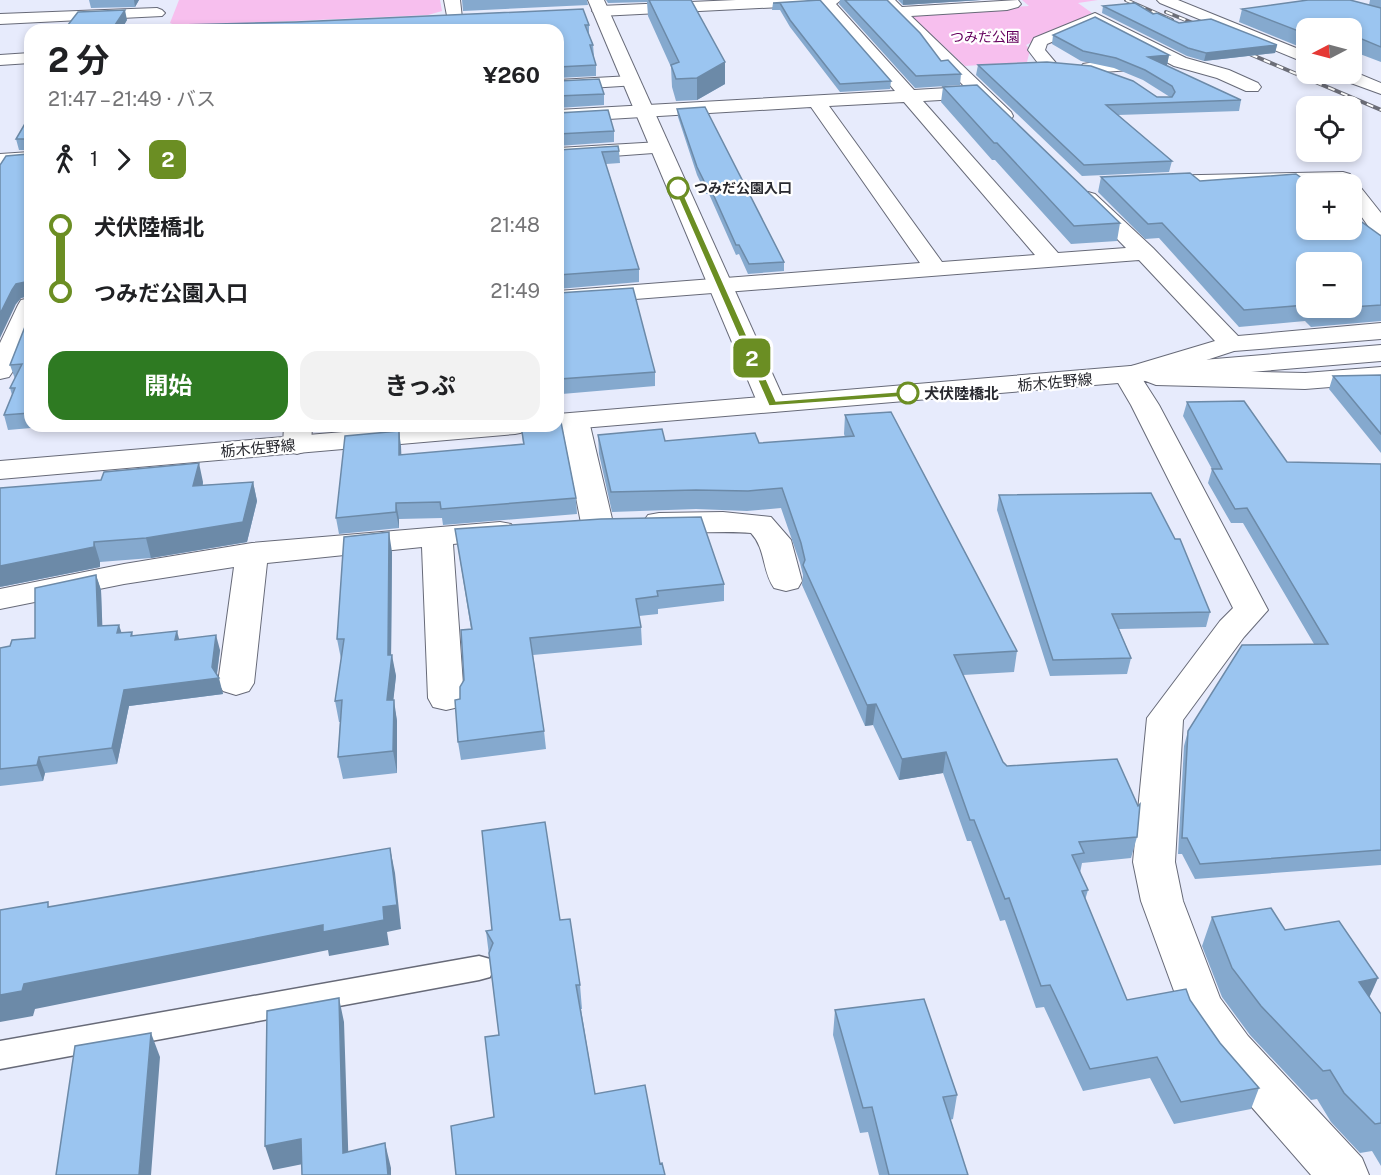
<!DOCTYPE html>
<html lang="ja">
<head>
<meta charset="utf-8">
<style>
	:root { --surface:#fff; --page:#f2f2f2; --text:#202124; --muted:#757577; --accent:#2e7a22 }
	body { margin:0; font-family:"Public Sans","Noto Sans JP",sans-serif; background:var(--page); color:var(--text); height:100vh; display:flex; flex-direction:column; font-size:22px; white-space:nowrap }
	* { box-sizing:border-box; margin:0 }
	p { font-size:20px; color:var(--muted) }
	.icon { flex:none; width:33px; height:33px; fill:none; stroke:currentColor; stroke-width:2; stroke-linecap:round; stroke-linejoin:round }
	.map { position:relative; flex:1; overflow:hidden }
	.details { position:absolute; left:24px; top:24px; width:540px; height:408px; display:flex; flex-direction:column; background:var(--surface); border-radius:18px; box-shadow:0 3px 9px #0003 }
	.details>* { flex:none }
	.badge { padding:0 12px; border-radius:9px; font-size:21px; line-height:39px }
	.needle { width:39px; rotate:264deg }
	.buttons { position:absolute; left:1296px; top:18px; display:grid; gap:12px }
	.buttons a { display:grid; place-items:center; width:66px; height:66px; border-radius:12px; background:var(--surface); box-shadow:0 3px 9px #0003; font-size:30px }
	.map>.badge { position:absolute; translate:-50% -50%; box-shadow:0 0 0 3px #fff }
	.legs { display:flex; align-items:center; gap:9px; height:66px; padding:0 24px; font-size:20px }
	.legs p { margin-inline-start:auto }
	.summary { display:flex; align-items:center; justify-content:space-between; height:102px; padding:0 24px }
	h1 { font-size:33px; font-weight:700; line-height:45px }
	.action { display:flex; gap:12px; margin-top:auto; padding:12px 24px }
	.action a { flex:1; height:69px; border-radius:18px; background:var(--accent); color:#fff; font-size:24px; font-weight:700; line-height:69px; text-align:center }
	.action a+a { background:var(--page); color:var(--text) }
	ul { padding:0 24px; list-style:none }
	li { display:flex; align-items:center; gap:21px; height:66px; font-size:22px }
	li i { display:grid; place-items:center; width:9px; height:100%; margin:0 8px; background:currentColor }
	li i::after { content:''; width:15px; height:15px; margin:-8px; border:4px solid; border-radius:50%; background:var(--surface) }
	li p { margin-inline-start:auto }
	li:first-child i { background:linear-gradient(#0000 50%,currentColor 0) }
	li:last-child i { background:linear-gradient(currentColor 50%,#0000 0) }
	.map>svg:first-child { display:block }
	.green { fill:#f7bfee }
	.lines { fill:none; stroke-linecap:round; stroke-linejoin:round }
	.lane-casing { stroke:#676a78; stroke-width:3 }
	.street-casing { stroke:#676a78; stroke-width:2 }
	.secondary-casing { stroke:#676a78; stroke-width:2 }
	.primary-casing { stroke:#676a78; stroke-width:2 }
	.lane { fill:#fff; fill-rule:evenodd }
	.street { fill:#fff; fill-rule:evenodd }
	.secondary { fill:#fff; fill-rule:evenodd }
	.primary { fill:#fff; fill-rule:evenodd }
	.rail-casing { stroke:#6c6e78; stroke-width:4 }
	.rail { stroke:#fff; stroke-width:2; stroke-dasharray:7; stroke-linecap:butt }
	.wall { fill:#85a9ce; fill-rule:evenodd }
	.shaded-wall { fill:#6c8aa8 }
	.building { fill:#9bc5f0; stroke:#6c8aa8; stroke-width:1.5 }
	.line-1 { fill:#6b8e23; stroke:#fff; stroke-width:1.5 }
	.stop-1-dot { fill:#fff; stroke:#6b8e23; stroke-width:3 }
	.labels { text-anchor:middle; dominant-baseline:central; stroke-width:4.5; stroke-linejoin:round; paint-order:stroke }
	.far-park-label { font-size:14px; fill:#64005d; stroke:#fff }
	.far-stop-label { font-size:14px; font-weight:bold; fill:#28292f; stroke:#fff; text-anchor:start }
	.street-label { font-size:15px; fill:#28292f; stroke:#fff }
	.stop-label { font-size:15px; font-weight:bold; fill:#28292f; stroke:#fff; text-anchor:start }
</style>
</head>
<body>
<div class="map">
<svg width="1381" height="1175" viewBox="0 0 1381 1175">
	<rect width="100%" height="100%" fill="#e7ebfc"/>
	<path class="green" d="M179,0H440L442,11L428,15L177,26L170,23Z
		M1022,0H1098L1078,3L1092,13L1026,45L1030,50L1027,62L965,66L909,14L1029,6Z"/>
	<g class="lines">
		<g class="lane-casing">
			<path id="lane" d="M479,956L490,959L494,968L490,977L479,980L0,1069V1041Z"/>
		</g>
		<g class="street-casing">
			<path id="street" d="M444,0H460L462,18L460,21H448Z
				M736,0H841L836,4L914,90L965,87L878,0H895L902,7L1018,0L1021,4L1018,7L1007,10L911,16L1011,112L1013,116L1011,120H997L975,98L923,101L1058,253L1126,248L1077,198L1081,194L1088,192L1095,194L1153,248L1238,336L1381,323V339L1234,351L1176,370L1305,373L1381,367V383L1305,389L1156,385L1143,380L1159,405L1268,610L1244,637L1183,720L1175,862L1183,901L1220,998L1248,1036L1362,1158L1369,1175H1311L1214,1064L1185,1021L1141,901L1133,862L1147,718L1220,621L1233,608L1131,405L1114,376L1118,370L1215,341L1139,260L558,305V291L920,263L811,107L558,122V110L895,91L821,5L600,16L592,11L600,6ZM904,102L1035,255L942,262L829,106Z
				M1157,0H1178L1306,52V63L1160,3Z
				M157,8L162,10L165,13L162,16L0,24V14Z
				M1095,13L1186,58L1229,70L1258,83L1261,87L1258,91H1246L1217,78L1174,66L1094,24L1047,44L1045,50L1056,63L1053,67H1041L1028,50L1034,38Z
				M30,53V63L0,65V55Z
				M1153,59L1159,60L1162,64L1159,68L1089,73L1083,72L1080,68L1083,64L1089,63Z
				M1352,71L1381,83V94L1337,78L1334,74H1352Z
				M631,76L637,77L640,81L637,85L558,90V80Z
				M660,142L667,144L670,148L667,152L558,160V148Z
				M30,152V164L0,166V154Z
				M1343,172L1350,174L1381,213V235L1373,233L1352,203V184L1154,188L1147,186L1144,182L1147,178L1154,176Z
				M30,298V333L13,371L9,377L0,379V343L18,305L21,300Z
				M575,413L585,415L589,421L613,523L608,530L597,532L586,530L581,523L561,421L565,415Z
				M284,426H312L311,445L307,451L297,454L287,451L283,445Z
				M723,512L771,517L791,540L802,581L798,588L786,591L774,588C762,571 766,549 751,533C718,530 679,536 648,529L643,522L648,515L659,513Z
				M500,522L511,524L516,531L511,538L453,544L464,698L459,707L446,710L433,707L428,698L422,547L267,563L254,683L249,691L236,695L223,691L218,683L234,567L124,584L0,609V589L124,564L252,543Z"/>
		</g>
		<g class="secondary-casing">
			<path id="secondary" d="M588,0H604L786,404L782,410L772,412L762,410L758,404Z"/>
		</g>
		<g class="primary-casing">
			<path id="primary" d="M1381,345V361L558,430L547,426H558V414Z
				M415,426H529L525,432L515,434L0,479V461Z"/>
		</g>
		<use href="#lane" class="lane"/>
		<use href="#street" class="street"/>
		<use href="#secondary" class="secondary"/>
		<use href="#primary" class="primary"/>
		<g class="rail-casing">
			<path id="rail" d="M1126,0L1172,20
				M1166,12L1205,28
				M1238,49L1381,110"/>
		</g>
		<use href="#rail" class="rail"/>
	</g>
	<path class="wall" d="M89,0H139L135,7L91,8Z
		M462,0H587L588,5L463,11Z
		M606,0H691L725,84L697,100L676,101L672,87L671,67L648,16L647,2L608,3Z
		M820,0L891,81L890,89L840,92L790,27L780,10H772L773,3Z
		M840,0H887L941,61L961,74L960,85L915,88L839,4Z
		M898,0H981L903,5Z
		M1370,0H1381V62L1352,51V28H1306V49H1305L1239,22L1242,9L1369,5Z
		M1103,6L1153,14L1179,23L1277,45L1275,53L1204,61L1187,56L1102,13Z
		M127,20L124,25H589V35L593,45L594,56H593L596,65V76L558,78V30H64Z
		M1053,35L1169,55L1167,65H1165L1241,100L1239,111L1118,115L1172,161L1169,172L1082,176L976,75L978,65L1157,97H1170L1143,80L1114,68L1081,61L1052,44Z
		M558,81L604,94V105L558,108Z
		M943,87L1120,223L1117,241L1071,244L995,160H992L941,102Z
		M677,109L784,262V271L748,274L739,254L736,255L709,194H706L697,175L678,117Z
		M558,113L614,131V142L558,146Z
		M30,115V426H54L8,430L4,415L12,395L10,388L15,379L10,365L28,319V296L21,298L16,304L28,150H19L16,139Z
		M558,150L619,151L620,163L606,164L639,269V282L558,289Z
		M1101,177L1381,236V321L1311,327L1305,321L1239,327L1159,238L1145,239L1098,192ZM1306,262L1352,308H1306Z
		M558,293L655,372V386L562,394L564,411L558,412Z
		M1381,375V453L1329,389L1333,376Z
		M1187,402L1287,462L1381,464V865L1195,879L1182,854H1178L1184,746L1188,731L1314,644L1243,523H1231L1208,483L1212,469L1183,416Z
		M845,415L1017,651L1014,672L963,675L1003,762L1007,766L1137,837L1131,858L1082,863L1080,873L1088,890L1085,900L1127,1000H1190L1220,1043L1259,1088L1251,1109L1174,1124L1150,1078L1083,1091L1044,1007L1036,1008L1005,920L1000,921L971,841H967L943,773L899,780L873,725L865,726L802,585L803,575L800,563L781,508L747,511L696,509L612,512L599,454L598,435L665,441L759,443L845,437L844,434Z
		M350,426H388L350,429Z
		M521,426L576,498L577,514L443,525L442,518L399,519V528L339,534L336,518L399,431L401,455L523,444Z
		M203,482V485L253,482L257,501L247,542L151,558L100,562V567L0,587Z
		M999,495L1210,612L1206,627L1119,629L1131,658L1127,674L1050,676L997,510Z
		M455,529L724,584V601L658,609V614L639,616L641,627L642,645L533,655L544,731L546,749L461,760L458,742L460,699L464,680L471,629Z
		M392,552L391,655L396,676L393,700L397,721V773L343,779L338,757L340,722H339L335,701L341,659L337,639Z
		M96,575L101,590L102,626L122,633L132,632L133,636L179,640L220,650L217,675L223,694L129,706L117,764L45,773L43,781L0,786V648L10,646L35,638Z
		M1212,917L1285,930L1369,996L1381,1014V1166L1372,1151L1360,1153L1331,1122L1317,1099L1311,1100L1250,1035L1222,997L1202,946Z
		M560,920L580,985L582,1009H581L595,1094L660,1164L494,1117L499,1035L486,931Z
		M835,1010L957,1095L953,1119L950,1120L968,1175H879L868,1132L860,1133L833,1035Z"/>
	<path class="shaded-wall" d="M134,0H139L135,7Z
		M903,0H981L903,5Z
		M125,10L127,20L121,30L115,25Z
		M1277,45L1275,53L1204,61L1206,53Z
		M1169,55L1167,65L1146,67L1148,57Z
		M725,62V84L697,100V78Z
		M25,282L30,296L21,298L16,304L0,338V314L12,290L16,284Z
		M563,396L564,411L558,412V397Z
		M206,426H262L207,432Z
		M399,431L401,446L402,470L399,455Z
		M199,463L203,482L198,505L193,486Z
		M253,482L257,501L247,542L151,558L146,538Z
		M396,503L399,519V528L396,512Z
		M389,532L392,552L391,665L392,655L396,676L391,722L387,700Z
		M94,542L100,562V567L0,587V566Z
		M96,575L101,590L103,642L98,626Z
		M119,625L124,640L117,633Z
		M177,631L181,646L175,640Z
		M216,635L220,650L216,679L219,678L223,694L129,706L117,764L112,748L124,690L212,667Z
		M394,700L397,721V773L393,751Z
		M876,704L873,725L865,726L867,705Z
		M946,752L943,773L899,780L902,759Z
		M39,757L45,773L43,781L37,765Z
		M390,848L395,873L401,929L387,932L389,945L329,956L328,950L35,1009L33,1016L0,1022V995L24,984L383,907Z
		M1378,978L1365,1007L1359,982Z
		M339,998L344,1022L349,1175L343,1153Z
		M151,1033L160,1057L151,1175H139Z
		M301,1139L308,1163L273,1170L265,1146Z
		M385,1143L391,1168V1175H388Z"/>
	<path class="building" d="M649,0H691L725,62L697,78L676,79L671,65L679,62Z
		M820,0L891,81L840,84L790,20L780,3H773Z
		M845,0H887L920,33L941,61L948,60L961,74L916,76Z
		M1308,0H1350L1381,8V47L1352,35V28H1306V34L1242,9Z
		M1135,3L1153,14L1157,13L1179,23L1211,19L1277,45L1206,53L1188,48L1103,6Z
		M583,9L589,25H585L593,45H590L596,65L558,67V30H64L78,12L125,10L115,25H178L296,22Z
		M1095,17L1169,55L1148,57L1241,100L1106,105L1172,161L1084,165L978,65L1047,62L1091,66L1133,81L1157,97H1172L1175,92L1172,86L1145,70L1116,58L1083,51L1053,35Z
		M599,79L604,94L558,96V81Z
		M977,85L1120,223L1074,226L997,143H994L943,87Z
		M705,107L784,262L749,264L739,245H736L709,185H706L697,167L677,109Z
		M608,110L614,131L558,134V113Z
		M30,115V413L4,415L15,388H10L22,364L10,365L28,319V284L25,282L16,284L12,290L0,314V165L6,156L28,154V139H16Z
		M618,146L619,151L602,152L639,269L558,275V150Z
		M1190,173L1200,181L1296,174L1310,184H1306V230H1352V215L1381,236V305L1352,307V262H1306V305L1244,310L1162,223L1148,224L1101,177Z
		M633,288L655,372L560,379L563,396L558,397V293Z
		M1313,308H1349L1316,310Z
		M1381,375V434L1333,376Z
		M1244,401L1287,462L1381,464V850L1200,864L1187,838H1182L1188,731L1242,645L1328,644L1247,508L1235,509L1212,469H1222L1187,402Z
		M891,412L1017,651L954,655L1003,762L1007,766L1117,759L1138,806L1140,804L1137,837L1079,842L1084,853L1072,855L1088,890L1082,891L1127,1000L1186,989L1190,1000L1220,1043L1259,1088L1181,1102L1157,1057L1090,1069L1050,985L1041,986L1009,898L1005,899L974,820H970L946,752L902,759L876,704L867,705L803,565L805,560L801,543L782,488L748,491L696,490L611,492L598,435L662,429L665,441L755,433L759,443L854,436L845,415Z
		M558,416L560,417L576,498L441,509L440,502L396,503V512L336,518L345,436L399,431V455L524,444L521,426H558Z
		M199,463L193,486L253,482L243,522L146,538L94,542V547L0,566V488L101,480L104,472Z
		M1151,493L1175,539H1180L1210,612L1112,614L1131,658L1053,660L999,495Z
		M701,517L724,584L657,591L658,596L636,599L641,627L530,638L544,731L458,742L455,700L460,699V687L464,680L461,630L472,629L455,529L601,519Z
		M389,532L388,655H392L387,700H394L393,751L338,757L342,700L335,701L344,639H337L344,537Z
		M96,575L98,626L119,625L117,633L132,632L131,636L177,631L175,640L216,635L212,667L219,678L124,690L112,748L39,757L37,765L0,769V648L10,646L12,640L35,638V588Z
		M545,822L560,920L570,919L580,985H576L595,1094L645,1085L660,1164L662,1163L665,1175H456L451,1126L494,1117L485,1037L499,1035L489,953L493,943L486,931L492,930L482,831Z
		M390,848L397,905L383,907L384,920L323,932V925L24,984L22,991L0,995V910L48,902V907Z
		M1271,908L1285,930L1339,921L1378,978L1359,982L1381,1014V1123L1375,1124L1344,1093L1330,1070L1323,1071L1261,1006L1232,968L1212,917Z
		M339,998L343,1153L385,1143L388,1175H302L301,1139L265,1146L267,1011Z
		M924,999L957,1095L943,1097L968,1175H889L872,1107L863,1108L835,1010Z
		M151,1033L139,1175H56L75,1046Z"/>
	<path class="line-1" d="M678,185L681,188L776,401L908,391H912V396L769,406L674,188Z"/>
	<g class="stop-1-dot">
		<circle cx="678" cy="188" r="10"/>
		<circle cx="908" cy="393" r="10"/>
	</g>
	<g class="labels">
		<g class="far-park-label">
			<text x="985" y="37">つみだ公園</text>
		</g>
		<g class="far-stop-label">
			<text x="694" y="188">つみだ公園入口</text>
		</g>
		<g class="street-label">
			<text transform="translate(1055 382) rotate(-5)">栃木佐野線</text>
			<text transform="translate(258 448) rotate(-5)">栃木佐野線</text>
		</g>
		<g class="stop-label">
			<text x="924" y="393">犬伏陸橋北</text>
		</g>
	</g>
</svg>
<div class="buttons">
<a><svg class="needle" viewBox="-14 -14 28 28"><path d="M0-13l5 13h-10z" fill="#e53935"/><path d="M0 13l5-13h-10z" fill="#757577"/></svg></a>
<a><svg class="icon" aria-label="locate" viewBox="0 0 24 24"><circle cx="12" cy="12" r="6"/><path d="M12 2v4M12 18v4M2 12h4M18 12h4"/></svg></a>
<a>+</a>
<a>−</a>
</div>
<b class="badge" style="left:752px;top:358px;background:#6b8e23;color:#fff">2</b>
<section class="details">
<div class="summary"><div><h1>2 分</h1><p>21:47 – 21:49 · バス</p></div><b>¥260</b></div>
<div class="legs"><svg class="icon" aria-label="walk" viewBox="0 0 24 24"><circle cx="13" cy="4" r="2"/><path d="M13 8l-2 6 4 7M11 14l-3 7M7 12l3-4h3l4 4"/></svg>1<svg class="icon" aria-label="forward" viewBox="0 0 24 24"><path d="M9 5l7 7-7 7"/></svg><b class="badge" style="background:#6b8e23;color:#fff">2</b></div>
<ul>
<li><i style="color:#6b8e23"></i><b>犬伏陸橋北</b><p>21:48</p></li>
<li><i style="color:#6b8e23"></i><b>つみだ公園入口</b><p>21:49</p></li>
</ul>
<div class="action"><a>開始</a><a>きっぷ</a></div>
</section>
</div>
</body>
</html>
